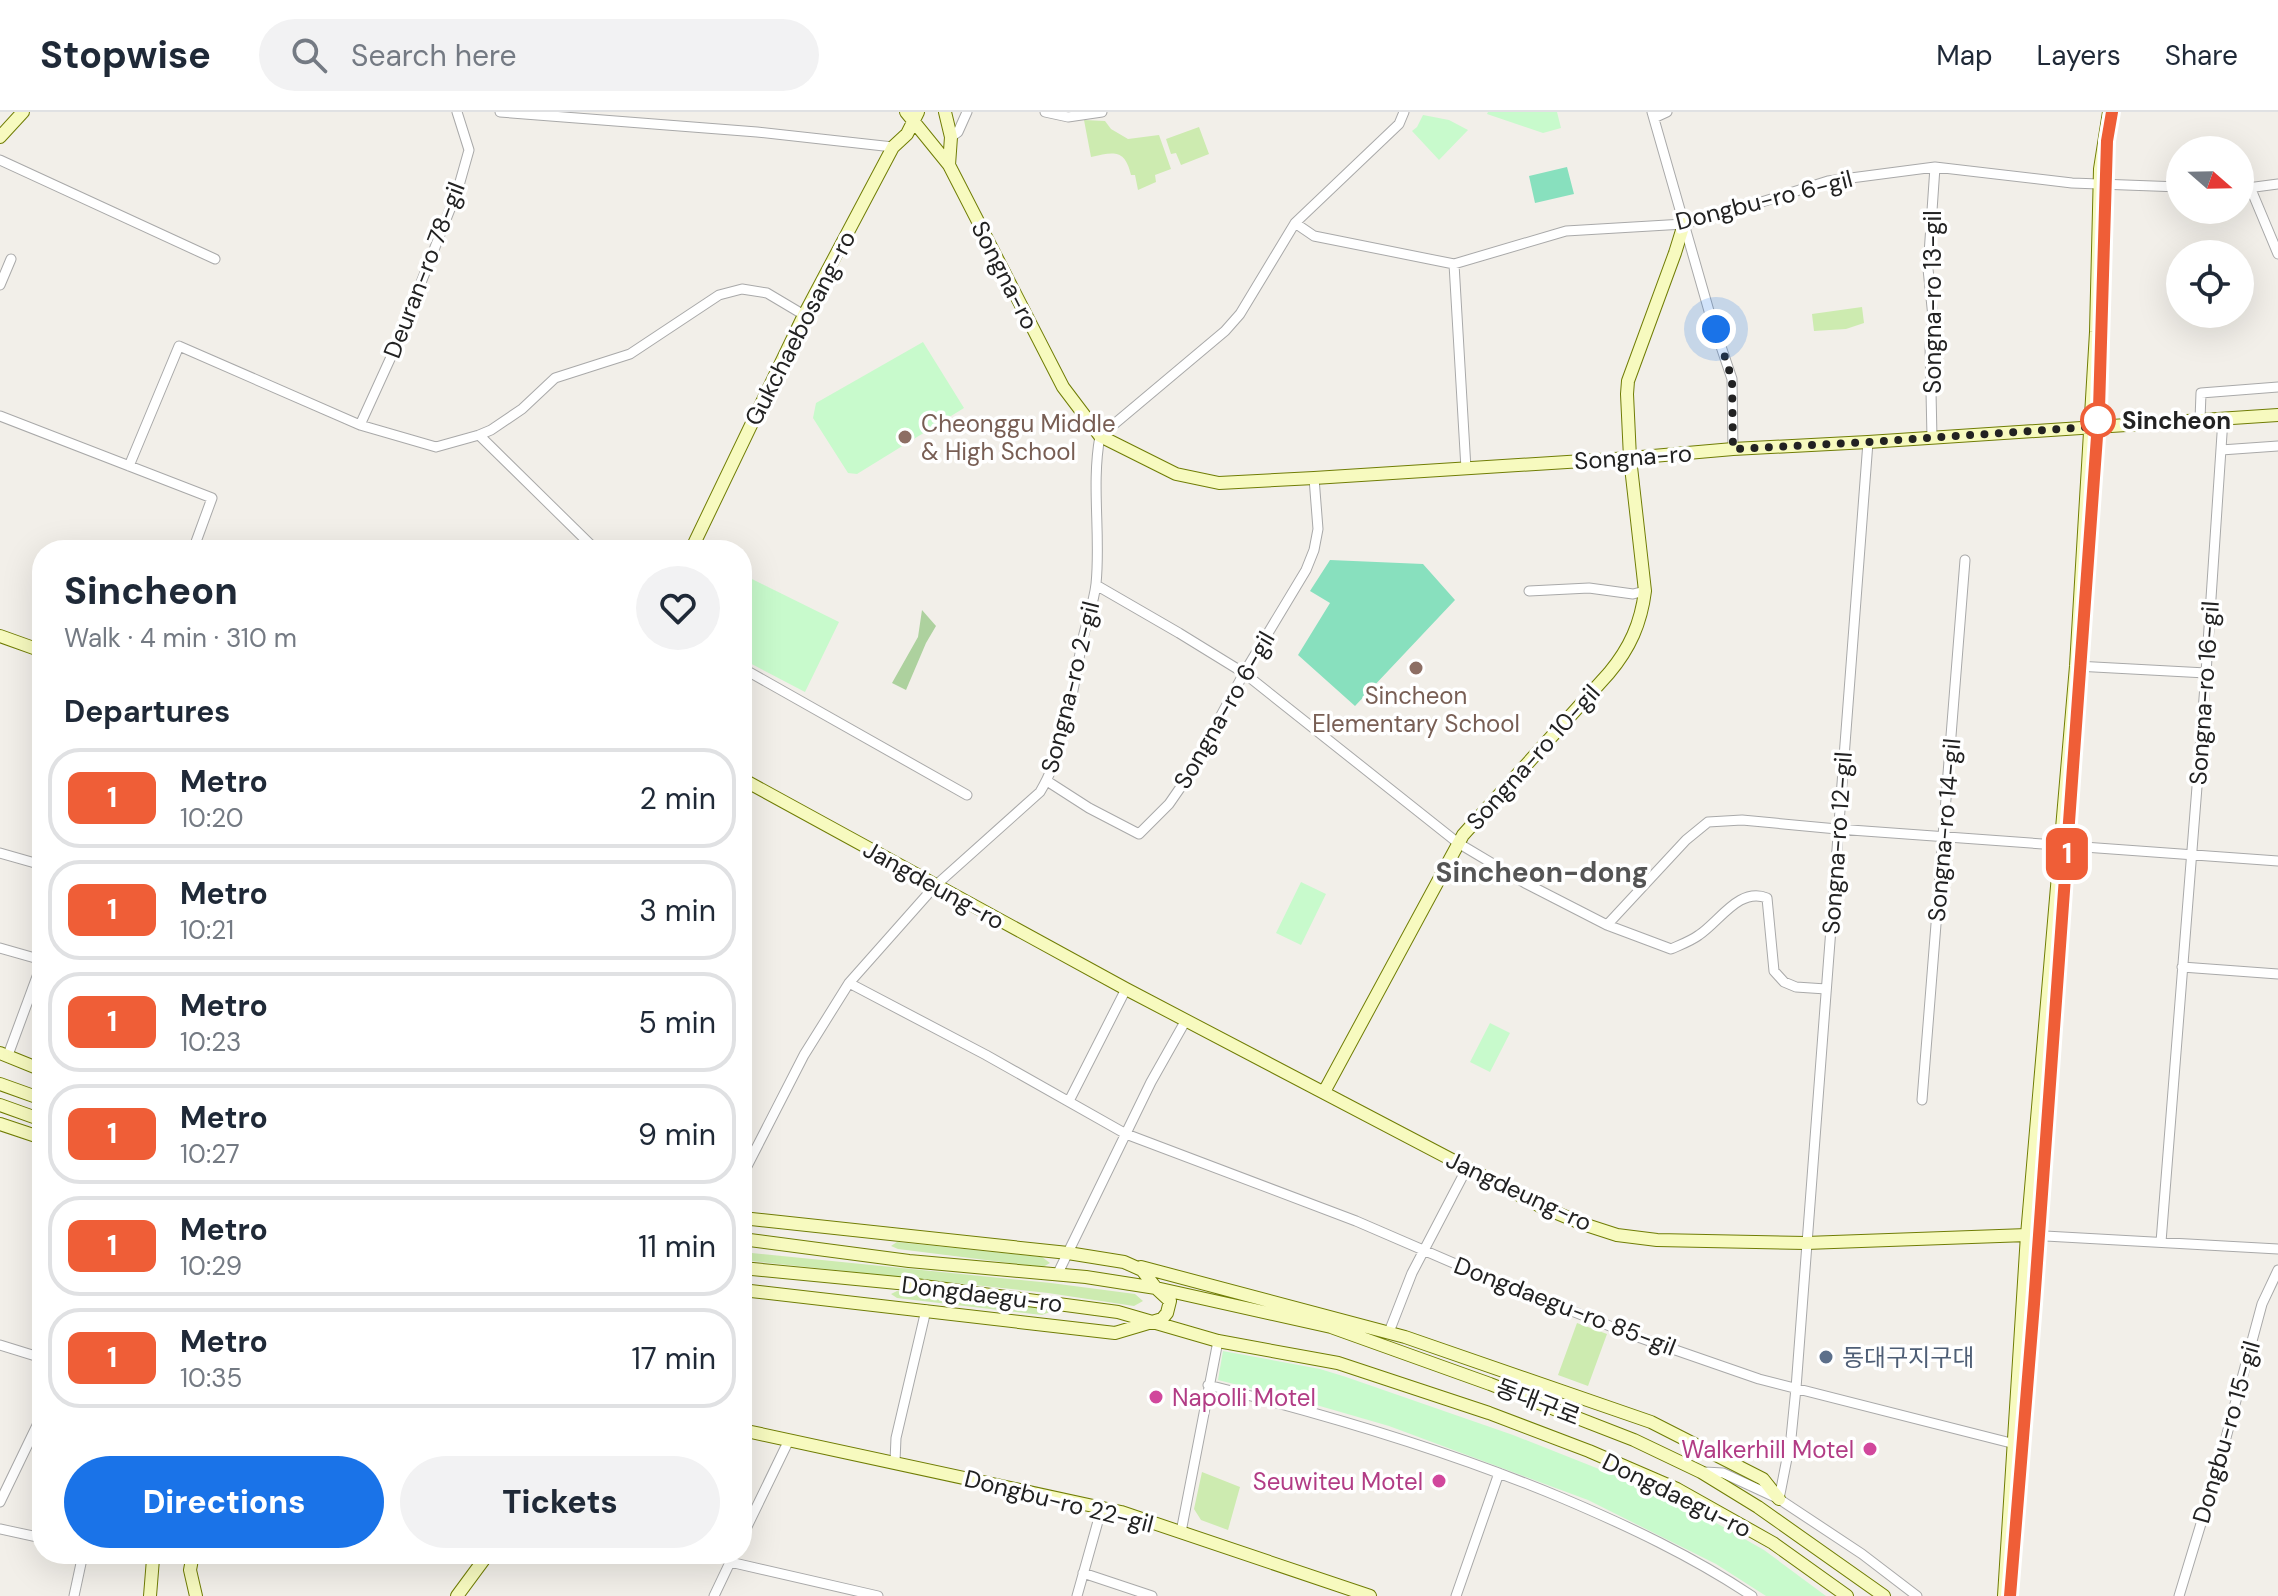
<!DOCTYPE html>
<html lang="en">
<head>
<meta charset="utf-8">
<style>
	:root { --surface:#fff; --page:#f2f2f3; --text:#1f2937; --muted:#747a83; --line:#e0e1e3; --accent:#1a73e8 }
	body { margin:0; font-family:"DM Sans","Noto Sans KR",sans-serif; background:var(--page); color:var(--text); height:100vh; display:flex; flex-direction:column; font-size:30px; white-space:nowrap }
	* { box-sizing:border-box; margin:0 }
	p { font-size:26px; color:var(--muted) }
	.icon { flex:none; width:44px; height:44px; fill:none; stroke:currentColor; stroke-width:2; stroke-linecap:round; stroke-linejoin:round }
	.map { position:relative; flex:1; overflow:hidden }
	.sheet { position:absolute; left:32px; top:428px; width:720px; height:1024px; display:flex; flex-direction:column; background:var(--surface); border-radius:32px; box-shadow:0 8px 32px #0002 }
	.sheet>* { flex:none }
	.badge { padding:0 16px; border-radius:12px; font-size:28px; line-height:52px }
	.needle { width:52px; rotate:110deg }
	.buttons { position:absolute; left:2166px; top:24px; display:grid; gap:16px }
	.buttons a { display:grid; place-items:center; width:88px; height:88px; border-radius:50%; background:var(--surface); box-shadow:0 8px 32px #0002; font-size:40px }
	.you { position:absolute; width:40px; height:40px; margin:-20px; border:6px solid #fff; border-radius:50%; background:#1a73e8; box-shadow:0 0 0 12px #1a73e833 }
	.map>.badge { position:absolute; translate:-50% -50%; box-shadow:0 0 0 4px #fff }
	h2 { padding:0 32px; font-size:30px; line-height:72px }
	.round { display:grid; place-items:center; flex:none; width:84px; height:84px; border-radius:42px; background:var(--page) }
	.head { display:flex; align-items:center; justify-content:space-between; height:136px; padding:0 32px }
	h1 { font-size:38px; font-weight:800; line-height:60px }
	.cta { display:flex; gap:16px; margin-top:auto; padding:16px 32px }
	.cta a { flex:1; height:92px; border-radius:48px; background:var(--accent); color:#fff; font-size:32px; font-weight:800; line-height:92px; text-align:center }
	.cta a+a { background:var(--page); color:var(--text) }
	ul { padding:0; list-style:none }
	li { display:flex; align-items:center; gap:24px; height:100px; margin:0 16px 12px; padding:0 16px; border:4px solid var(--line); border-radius:32px }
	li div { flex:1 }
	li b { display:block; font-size:30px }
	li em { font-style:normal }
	li .badge { min-width:88px; font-weight:700; text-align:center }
	header { display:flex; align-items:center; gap:48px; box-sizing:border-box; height:112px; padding:0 40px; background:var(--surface); border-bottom:2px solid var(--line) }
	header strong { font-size:38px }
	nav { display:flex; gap:44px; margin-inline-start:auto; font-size:28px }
	.search { width:560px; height:72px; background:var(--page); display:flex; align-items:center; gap:20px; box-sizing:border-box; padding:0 28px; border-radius:44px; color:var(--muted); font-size:30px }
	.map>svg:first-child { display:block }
	.grass { fill:#cdebb0 }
	.forest { fill:#add19e }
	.park { fill:#c8facc }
	.pitch { fill:#88e0be }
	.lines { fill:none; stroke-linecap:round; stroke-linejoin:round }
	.street-casing { stroke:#a9a9a9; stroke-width:11 }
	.secondary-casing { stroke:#707d05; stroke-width:14 }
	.street { stroke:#fff; stroke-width:9 }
	.secondary { stroke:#f7fabf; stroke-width:12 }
	.line-casing { stroke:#fff; stroke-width:18 }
	.line { stroke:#ef5e37; stroke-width:12 }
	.walk { stroke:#222; stroke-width:8; stroke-dasharray:0 14.4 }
	.stop-dot { fill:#fff; stroke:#ef5e37; stroke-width:4 }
	.education-dot { fill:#8d6e63; stroke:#fff; stroke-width:3 }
	.service-dot { fill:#5c6f8a; stroke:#fff; stroke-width:3 }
	.hotel-dot { fill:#d1479c; stroke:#fff; stroke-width:3 }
	.labels { text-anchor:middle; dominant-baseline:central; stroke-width:7; stroke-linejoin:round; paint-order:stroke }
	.street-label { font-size:24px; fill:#222; stroke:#fff }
	.stop-label { font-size:24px; font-weight:bold; fill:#222; stroke:#fff; text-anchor:start }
	.education-label { font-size:24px; fill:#785e54; stroke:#fff; text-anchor:start }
	.service-label { font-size:24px; fill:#4e5e75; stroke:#fff; text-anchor:start }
	.hotel-label { font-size:24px; fill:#b23c85; stroke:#fff; text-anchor:end }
	.quarter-label { font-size:28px; font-weight:bold; fill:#555; stroke:#fff }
</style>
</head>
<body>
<header>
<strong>Stopwise</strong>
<div class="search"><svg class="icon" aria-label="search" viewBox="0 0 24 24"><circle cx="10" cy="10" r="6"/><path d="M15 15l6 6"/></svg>Search here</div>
<nav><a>Map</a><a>Layers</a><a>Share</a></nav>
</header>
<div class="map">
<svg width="2278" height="1484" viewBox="0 0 2278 1484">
	<rect width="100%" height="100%" fill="#f2efe9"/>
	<path class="grass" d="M1084,8L1105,9L1111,17L1128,27L1159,23L1171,57L1155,63L1156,70L1138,78L1135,63H1131C1125,36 1113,40 1091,45Z
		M1199,15L1209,42L1181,53L1176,41L1171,42L1166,27Z
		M1862,195L1864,211L1846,217L1814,219L1812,202Z
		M897,1130L1042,1145L1050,1151L1043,1155L898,1137L891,1134Z
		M742,1140L1051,1171L1135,1182L1143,1189L1134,1194L1048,1181L742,1148Z
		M897,1179L1041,1194L1050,1200L1042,1203L897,1186L891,1182Z
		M1577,1211L1607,1222L1588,1274L1558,1263Z
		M1202,1360L1240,1375L1228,1418L1201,1408L1194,1397Z"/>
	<path class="forest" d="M922,498L936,514L926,531L906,578L892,571L918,525Z"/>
	<path class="park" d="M1488,0H1557L1561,16L1543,21L1487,2Z
		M1423,3L1449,8L1468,18L1439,48L1412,19L1417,15Z
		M923,230L964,296L857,362L848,361L813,306L816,291Z
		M750,466L839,510L805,580L742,547V481Z
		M1301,770L1326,782L1301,833L1276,821Z
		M1490,911L1510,921L1490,960L1470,950Z
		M1223,1239L1320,1257L1346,1265L1513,1323L1672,1386L1764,1438L1826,1484H1766L1716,1452L1588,1388L1389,1314L1306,1290L1218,1268Z"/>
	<path class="pitch" d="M1567,55L1574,82L1535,91L1529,64Z
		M1330,448L1423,452L1455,488L1355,594L1298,543L1330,491L1310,479Z"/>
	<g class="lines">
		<g class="street-casing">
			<path id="street" d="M500,0L757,20L893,35
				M1045,0L1068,5L1102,0
				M1652,0L1709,199L1732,267L1733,337
				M1654,6L1667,0
				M951,25L958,20L967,0
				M0,48L215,147
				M2250,75L2278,142
				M2240,77L2278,72
				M1295,111L1314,124L1454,152L1566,119L1684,112L1752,93L1828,69L1935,55L2072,71L2180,75
				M1454,152L1466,357
				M0,173L11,147
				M0,304L212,386L193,438
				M2200,308L2201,281L2278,275
				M360,313L396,234L458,77L469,38L457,0
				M479,323L596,438
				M1932,326L1930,233L1933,205L1928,157L1935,55
				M2221,338L2278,334
				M129,354L179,234L360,313L436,335L479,323L491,318L522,297L555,266L630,242L719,183L742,177L767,181L804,203
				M1096,473L1179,521L1244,561L1458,731L1525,771L1607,813L1671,837C1680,833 1691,829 1699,823C1720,809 1739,775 1767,786L1774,859L1784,870L1796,875L1826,877
				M1529,479L1589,476L1633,482L1645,479
				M2076,554L2206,561
				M742,556L967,683
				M1047,669L1089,696L1139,722L1169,692L1187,666L1244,561L1306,458L1314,438L1318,417L1314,366
				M0,741L42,753
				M1607,813L1686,728L1708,710L1742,708L1837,717L2278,749
				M0,836L42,848
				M2182,855L2278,862
				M849,871L986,943L1126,1022L1356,1109L1488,1166L1635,1224L1759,1267L2015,1332
				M8,943L42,851
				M1922,988L1965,448
				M1069,989L1126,877
				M742,1064L804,943L849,871L935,774L1040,680C1066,637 1073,574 1083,526C1087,508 1094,490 1096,472C1101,423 1091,373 1100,324L1225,219L1240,202L1295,111L1399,12L1404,0
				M2027,1123L2278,1137
				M2161,1130L2206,561L2223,307
				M1058,1161L1151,970L1186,908
				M1389,1220L1412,1161L1467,1056
				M0,1233L42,1246
				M1208,1273C1329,1303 1447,1338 1562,1386C1628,1414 1692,1444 1752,1484
				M895,1349L896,1326L926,1198
				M1705,1360L1723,1361L1779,1387L1862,1442L1917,1484
				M1779,1387L1791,1326L1796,1276L1868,330
				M0,1390L42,1303
				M0,1417L42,1426
				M1181,1420L1218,1229
				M742,1425L789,1328
				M130,1442L153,1447
				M730,1450L878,1484
				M1083,1461L1152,1484
				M74,1484L83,1442
				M714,1484L734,1442
				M1077,1484L1102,1395
				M1456,1484L1499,1361
				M2179,1484L2217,1359L2262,1192L2278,1158"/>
		</g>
		<g class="secondary-casing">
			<path id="secondary" d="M906,0L949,53L1063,275L1100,324L1176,362L1219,371L1314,366L1630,346L1733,337L1868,330L2278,303
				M945,0L951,25L949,53
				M0,25L23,0
				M691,438L804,203L893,35L907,22L918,0
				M0,524L42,539
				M742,667L1126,877L1540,1094L1583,1112L1617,1123L1657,1128L1806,1131L2027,1123
				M0,941L42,958
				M0,972L42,987
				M1324,980L1463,723L1609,561C1630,536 1641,511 1645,479L1630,346L1627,282L1628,269L1675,141L1684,112
				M0,993L42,1008
				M0,1012L42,1026
				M742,1106L1068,1141L1124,1150L1142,1158L1156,1176L1170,1189L1167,1201L1162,1207L1115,1221L742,1178
				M742,1127L909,1149L1086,1165L1156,1176L1331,1215L1490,1272L1634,1328L1701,1360L1758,1395L1884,1484
				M1141,1155L1405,1225L1651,1310L1763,1367L1779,1387
				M742,1156L908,1172L1118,1200L1218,1229L1338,1251L1489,1301L1589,1339L1677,1377L1773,1431L1847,1484
				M742,1318L1121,1400L1370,1484
				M193,1442L190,1458L196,1484
				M150,1484L153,1447L157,1442
				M457,1484L488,1442
				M2004,1484L2027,1123L2076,554L2096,220L2100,57L2109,0"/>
		</g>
		<use href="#street" class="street"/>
		<use href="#secondary" class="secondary"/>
	</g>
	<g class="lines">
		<g class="line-casing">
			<path id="line" d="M2010,1484L2034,1192L2099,297L2107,29L2112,0"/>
		</g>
		<use href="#line" class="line"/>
		<path class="walk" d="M1716,217L1732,267L1733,337L1868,330L2090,315L2091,309L2098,308"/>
	</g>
	<circle class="stop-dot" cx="2098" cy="308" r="16"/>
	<g class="education-dot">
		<circle cx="905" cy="325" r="8"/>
		<circle cx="1416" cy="556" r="8"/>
	</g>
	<circle class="service-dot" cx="1826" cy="1245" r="8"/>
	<g class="hotel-dot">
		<circle cx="1156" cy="1285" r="8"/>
		<circle cx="1870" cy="1337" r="8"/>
		<circle cx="1439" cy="1369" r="8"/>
	</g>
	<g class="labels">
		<g class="street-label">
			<text transform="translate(1764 88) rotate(-14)">Dongbu-ro 6-gil</text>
			<text transform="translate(424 158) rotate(-69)">Deuran-ro 78-gil</text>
			<text transform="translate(1005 163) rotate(63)">Songna-ro</text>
			<text transform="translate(1932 190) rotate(-90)">Songna-ro 13-gil</text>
			<text transform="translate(800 216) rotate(-63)">Gukchaebosang-ro</text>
			<text transform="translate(1633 345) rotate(-4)">Songna-ro</text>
			<text transform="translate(1070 575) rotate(-76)">Songna-ro 2-gil</text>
			<text transform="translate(2204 581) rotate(-86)">Songna-ro 16-gil</text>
			<text transform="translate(1224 598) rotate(-60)">Songna-ro 6-gil</text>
			<text transform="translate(1533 645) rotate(-48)">Songna-ro 10-gil</text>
			<text transform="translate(1944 718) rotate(-85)">Songna-ro 14-gil</text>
			<text transform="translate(1837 731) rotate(-86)">Songna-ro 12-gil</text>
			<text transform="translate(934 773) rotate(29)">Jangdeung-ro</text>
			<text transform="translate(1519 1079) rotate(25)">Jangdeung-ro</text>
			<text transform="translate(982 1182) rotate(7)">Dongdaegu-ro</text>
			<text transform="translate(1565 1194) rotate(21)">Dongdaegu-ro 85-gil</text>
			<text transform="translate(1538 1290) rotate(21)">동대구로</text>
			<text transform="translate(2226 1320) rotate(-74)">Dongbu-ro 15-gil</text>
			<text transform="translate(1677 1383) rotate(26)">Dongdaegu-ro</text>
			<text transform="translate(1059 1389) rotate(14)">Dongbu-ro 22-gil</text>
		</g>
		<g class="stop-label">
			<text x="2122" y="308">Sincheon</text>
		</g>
		<g class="education-label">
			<text x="921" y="311">Cheonggu Middle<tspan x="921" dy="28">&amp; High School</tspan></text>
			<text x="1416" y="583" text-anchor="middle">Sincheon<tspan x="1416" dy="28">Elementary School</tspan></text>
		</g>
		<g class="service-label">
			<text x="1842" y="1245">동대구지구대</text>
		</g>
		<g class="hotel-label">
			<text x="1172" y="1285" text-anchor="start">Napolli Motel</text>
			<text x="1854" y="1337">Walkerhill Motel</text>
			<text x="1423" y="1369">Seuwiteu Motel</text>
		</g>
		<g class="quarter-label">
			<text x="1542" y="760">Sincheon-dong</text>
		</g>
	</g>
</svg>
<div class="buttons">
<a><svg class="needle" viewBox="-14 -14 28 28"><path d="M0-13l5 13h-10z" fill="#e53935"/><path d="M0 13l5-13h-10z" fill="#747a83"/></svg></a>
<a><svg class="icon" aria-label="locate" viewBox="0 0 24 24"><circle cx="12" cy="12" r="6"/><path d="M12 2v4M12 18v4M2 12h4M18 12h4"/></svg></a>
</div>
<div class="you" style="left:1716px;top:217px"></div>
<b class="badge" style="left:2067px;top:742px;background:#ef5e37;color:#fff">1</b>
<section class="sheet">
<div class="head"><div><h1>Sincheon</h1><p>Walk · 4 min · 310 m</p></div><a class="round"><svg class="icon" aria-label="heart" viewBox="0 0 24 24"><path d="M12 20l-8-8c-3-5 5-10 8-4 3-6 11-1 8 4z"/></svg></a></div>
<h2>Departures</h2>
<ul>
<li><span class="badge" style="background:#ef5e37;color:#fff">1</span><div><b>Metro</b><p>10:20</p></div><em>2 min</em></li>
<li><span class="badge" style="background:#ef5e37;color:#fff">1</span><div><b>Metro</b><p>10:21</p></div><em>3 min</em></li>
<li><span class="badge" style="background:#ef5e37;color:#fff">1</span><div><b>Metro</b><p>10:23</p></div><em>5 min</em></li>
<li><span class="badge" style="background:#ef5e37;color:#fff">1</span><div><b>Metro</b><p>10:27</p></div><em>9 min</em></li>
<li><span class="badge" style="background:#ef5e37;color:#fff">1</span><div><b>Metro</b><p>10:29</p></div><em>11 min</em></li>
<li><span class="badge" style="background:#ef5e37;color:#fff">1</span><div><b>Metro</b><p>10:35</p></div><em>17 min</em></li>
</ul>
<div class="cta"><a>Directions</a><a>Tickets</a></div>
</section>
</div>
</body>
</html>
